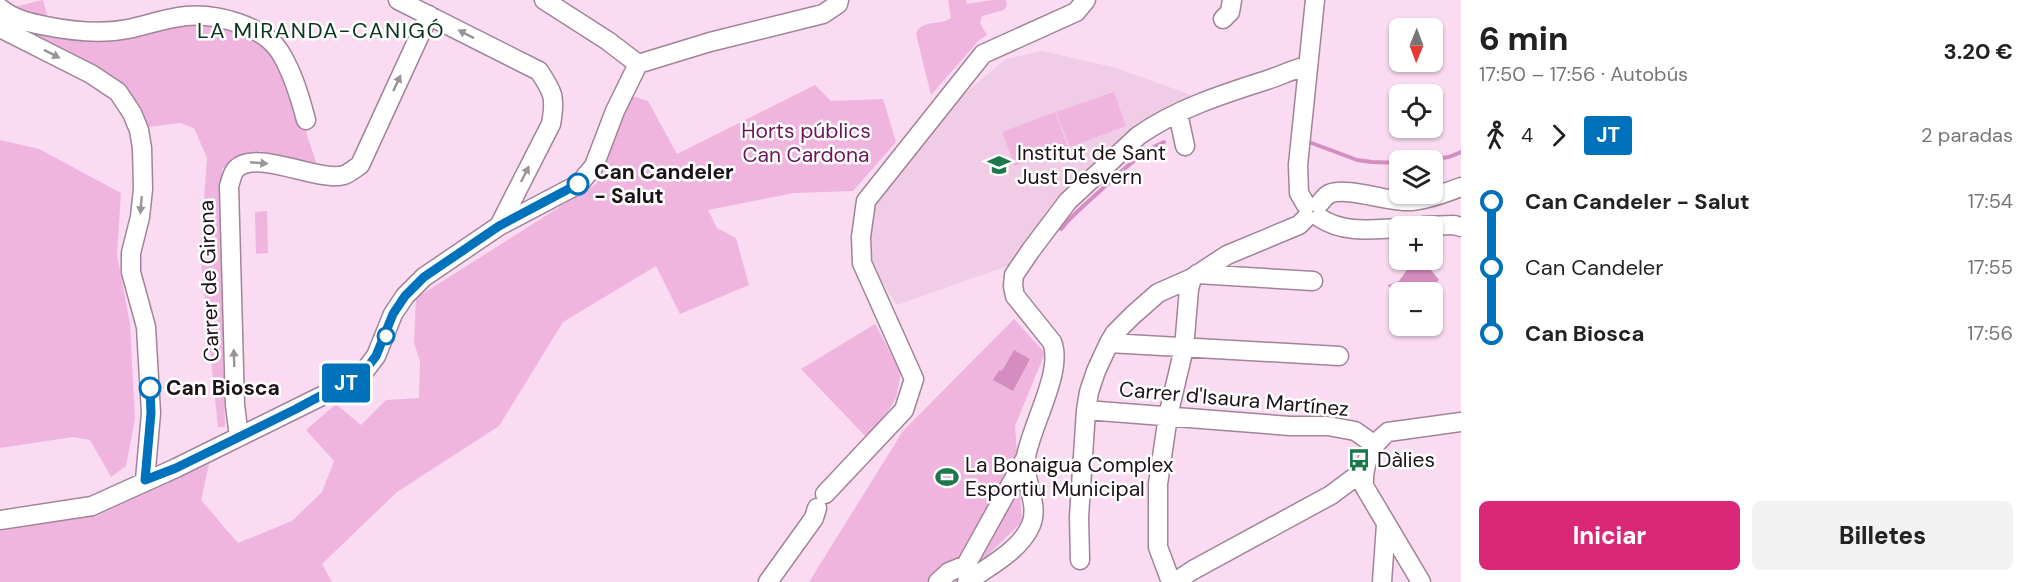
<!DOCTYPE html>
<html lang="es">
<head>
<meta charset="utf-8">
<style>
	:root { --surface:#fff; --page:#f2f2f2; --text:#222; --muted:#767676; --accent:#db2777 }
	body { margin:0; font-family:"DM Sans",sans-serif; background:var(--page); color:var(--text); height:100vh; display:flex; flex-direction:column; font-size:22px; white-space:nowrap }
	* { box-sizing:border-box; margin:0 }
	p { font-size:20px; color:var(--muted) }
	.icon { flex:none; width:33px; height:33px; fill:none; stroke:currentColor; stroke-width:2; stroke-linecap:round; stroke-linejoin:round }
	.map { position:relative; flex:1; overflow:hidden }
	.sheet { display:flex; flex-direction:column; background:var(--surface); width:570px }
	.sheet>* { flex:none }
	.badge { padding:0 12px; border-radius:4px; font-size:21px; line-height:39px }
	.needle { width:39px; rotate:181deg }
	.fabs { position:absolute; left:1389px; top:18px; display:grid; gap:12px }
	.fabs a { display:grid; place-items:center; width:54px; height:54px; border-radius:9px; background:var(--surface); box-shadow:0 2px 4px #0004; font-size:30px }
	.map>.badge { position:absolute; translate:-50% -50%; box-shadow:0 0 0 3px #fff }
	.legs { display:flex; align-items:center; gap:9px; height:66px; padding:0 18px; font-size:20px }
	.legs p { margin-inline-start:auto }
	.head { display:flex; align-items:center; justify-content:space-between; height:102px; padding:0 18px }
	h1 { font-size:33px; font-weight:800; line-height:45px }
	.action { display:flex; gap:12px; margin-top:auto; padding:12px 18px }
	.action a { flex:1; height:69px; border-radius:9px; background:var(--accent); color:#fff; font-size:24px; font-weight:800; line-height:69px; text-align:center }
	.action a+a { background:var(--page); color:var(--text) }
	ul { padding:0 18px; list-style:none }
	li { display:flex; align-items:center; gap:21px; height:66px; font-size:22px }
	li i { display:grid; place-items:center; width:9px; height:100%; margin:0 8px; background:currentColor }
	li i::after { content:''; width:15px; height:15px; margin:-8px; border:4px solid; border-radius:50%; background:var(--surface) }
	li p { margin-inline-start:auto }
	li:first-child i { background:linear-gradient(#0000 50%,currentColor 0) }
	li:last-child i { background:linear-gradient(currentColor 50%,#0000 0) }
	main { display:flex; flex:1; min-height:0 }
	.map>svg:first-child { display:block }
	.built { fill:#f1cce6 }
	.green { fill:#efb5df }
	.water { fill:#d58dc1 }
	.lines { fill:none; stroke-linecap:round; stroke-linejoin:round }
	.stream { stroke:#d58dc1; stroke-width:4 }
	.minor-casing { stroke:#a18498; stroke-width:21 }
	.minor { stroke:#fff; stroke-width:18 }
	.oneway { fill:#999498 }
	.line-1-casing { stroke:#fff; stroke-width:14 }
	.line-1 { stroke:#0072bc; stroke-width:9 }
	.stop-1-dot { fill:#fff; stroke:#0072bc; stroke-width:3 }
	.labels { text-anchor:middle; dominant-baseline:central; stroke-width:5; stroke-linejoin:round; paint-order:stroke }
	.park-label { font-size:21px; fill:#6a1659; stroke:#fff }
	.poi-label { font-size:21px; fill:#1d121a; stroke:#fff; text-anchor:start }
	.stop-label { font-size:21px; font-weight:bold; fill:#1d121a; stroke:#fff; text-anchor:start }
	.street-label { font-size:21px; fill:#1d121a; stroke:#fff }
	.neighbourhood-label { font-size:22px; letter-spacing:1.5px; fill:#0a351f; stroke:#fff }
</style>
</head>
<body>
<main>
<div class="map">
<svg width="1461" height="582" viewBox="0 0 1461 582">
	<rect width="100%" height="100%" fill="#fadbf1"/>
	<path class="built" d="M1042,51L1116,68L1197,97L1137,129L1053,202L1010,265L897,305L872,267V206L934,126L965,93L1006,59Z"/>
	<path class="green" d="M43,0L48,18L68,37L204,21L237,30L273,53L289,81L317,165L260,151L236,159L222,169L221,241L225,427H218L200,253L207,158L194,128L180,123L149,127L133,98L72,53L0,19L9,8Z
		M948,0H966L967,4L992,0H1006L1007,5L1004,10L982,16L980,23L987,35L979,40L931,95L916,34C921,19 940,26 951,18Z
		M815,85L831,101L883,99L896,142L853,191L794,193L708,210L717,228L736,238L749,285L680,314L656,266L563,322L499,426L397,492L322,564L332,582H0V531L99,515L209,464L201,500L238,543L292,521L322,492L334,461L306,430L336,404L361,425L386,400L419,398L420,361L414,343L416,298L596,184L632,96L648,101L677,154Z
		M1114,92L1126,126L1070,147L1056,112Z
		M1055,112L1068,147L1015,166L1002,132Z
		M0,140L39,149L121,193L117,255L130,324L135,419L126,466L111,477L90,440L73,437L0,448Z
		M267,211L268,253L256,254L255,212Z
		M1014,319L1045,353L1015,426L1022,522L960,582H809L903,431Z
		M875,324L901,372L896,398L885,416L867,438L801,369Z"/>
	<path class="water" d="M1433,256L1436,261L1434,265L1426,264L1439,280C1429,291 1413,292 1400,292L1399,305L1388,285L1399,281L1411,264L1422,262L1420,260H1432Z
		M1014,350L1030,359L1013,391L993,380L999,370L1002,371Z"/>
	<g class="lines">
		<path class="stream" d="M1309,142L1357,160L1372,162L1400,163
			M1426,160L1449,157L1461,152
			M1061,229C1073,214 1087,203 1101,190C1121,172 1139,153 1164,142"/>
		<g class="minor-casing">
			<path id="minor" d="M398,0L539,71C553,92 556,97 551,124L499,226
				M544,0L608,41L638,64
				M0,8C13,19 30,23 46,26C71,31 102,34 128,29C147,25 166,18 186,16C215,13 263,25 280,52C293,73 300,97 306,120
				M1223,19L1230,12L1232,0
				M0,28L91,74L118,92L132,113L139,130L142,148L143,189L140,217L131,253V272L146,327L151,413L145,480
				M1178,113L1185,146
				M1319,204C1322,201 1325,196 1329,194C1348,186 1389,203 1412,201C1429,199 1445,193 1461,187
				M1306,205L1299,193L1298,165L1315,0
				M1320,218C1345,234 1372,229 1400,228
				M1423,226L1454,225L1461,227
				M1197,274L1313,281
				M1109,343L1339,356
				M1086,410L1290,426H1328L1355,431L1375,445
				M239,437L235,405L229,186C231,181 232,173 236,169C256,148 319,183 344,175C350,173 355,168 360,165L429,15
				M825,494L904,410L914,379L862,263L861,237L866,201L983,54L1076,12L1086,0
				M0,520L92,506L176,468L334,390L363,373L376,356L393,314L405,296L424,277L499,226L579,184L594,166L615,111L638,64L710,42L823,14L838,4L839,0
				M1080,560L1079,517L1086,410L1089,392L1096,371L1109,343L1115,333L1133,315L1158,293L1192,278L1227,255L1299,225L1306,218
				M768,582L814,518L817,508
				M938,582L949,572L966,565L1025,459
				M967,582C989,566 1020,551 1031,525C1040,503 1022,479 1026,457C1031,426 1064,370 1052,342L1015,296L1013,286L1014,275L1031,250L1068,201L1138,136C1176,109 1223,94 1267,80C1280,76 1293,69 1307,66
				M1171,582L1158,547V484L1168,416L1184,348L1189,289L1192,278
				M1175,582L1193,570L1331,495L1363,471
				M1382,582L1386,525
				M1421,582L1364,486C1363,464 1370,446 1388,432L1461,422"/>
		</g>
		<use href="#minor" class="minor"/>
	</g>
	<defs><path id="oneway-solid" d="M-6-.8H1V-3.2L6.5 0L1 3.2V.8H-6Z" transform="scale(1.5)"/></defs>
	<g class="oneway">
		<use href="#oneway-solid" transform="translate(466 34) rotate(-153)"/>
		<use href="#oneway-solid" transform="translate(52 54) rotate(27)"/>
		<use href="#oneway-solid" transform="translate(397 83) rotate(-65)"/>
		<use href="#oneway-solid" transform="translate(259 163) rotate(5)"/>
		<use href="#oneway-solid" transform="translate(525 174) rotate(-63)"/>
		<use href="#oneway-solid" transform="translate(141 205) rotate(95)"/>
		<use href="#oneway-solid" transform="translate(234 358) rotate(-92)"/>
	</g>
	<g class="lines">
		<g class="line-1-casing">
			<path id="line-1" d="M150,388L151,413L145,480L176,468L296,409L363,373L376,356L393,314L405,296L424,277L499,226L578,184"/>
		</g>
		<use href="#line-1" class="line-1"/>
	</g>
	<defs>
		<g id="school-bare" transform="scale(1.8)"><path d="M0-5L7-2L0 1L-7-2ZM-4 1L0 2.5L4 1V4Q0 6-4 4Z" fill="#1e774c" stroke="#fff" stroke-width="2.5" paint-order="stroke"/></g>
		<g id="bus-bare" transform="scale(1.8)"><path d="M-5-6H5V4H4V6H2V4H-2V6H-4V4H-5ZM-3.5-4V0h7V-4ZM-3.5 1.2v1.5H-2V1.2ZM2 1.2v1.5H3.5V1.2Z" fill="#1e774c" stroke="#fff" stroke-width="2.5" paint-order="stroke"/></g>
		<g id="stadium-bare" transform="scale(1.8)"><path d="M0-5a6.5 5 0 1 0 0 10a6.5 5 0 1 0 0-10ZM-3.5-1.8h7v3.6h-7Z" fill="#1e774c" stroke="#fff" stroke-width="2.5" paint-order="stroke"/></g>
	</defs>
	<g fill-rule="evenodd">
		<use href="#school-bare" x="999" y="165"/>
		<use href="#bus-bare" x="1359" y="460"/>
		<use href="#stadium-bare" x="947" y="477"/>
	</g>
	<g class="stop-1-dot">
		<circle cx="578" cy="184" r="10"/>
		<circle cx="386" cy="336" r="8"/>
		<circle cx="150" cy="388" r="10"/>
	</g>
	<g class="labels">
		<g class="park-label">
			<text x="806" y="131">Horts públics<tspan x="806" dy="24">Can Cardona</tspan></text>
		</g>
		<g class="poi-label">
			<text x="1017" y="153">Institut de Sant<tspan x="1017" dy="24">Just Desvern</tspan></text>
			<text x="1377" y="460">Dàlies</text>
			<text x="965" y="465">La Bonaigua Complex<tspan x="965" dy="24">Esportiu Municipal</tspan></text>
		</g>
		<g class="stop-label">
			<text x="594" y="172">Can Candeler<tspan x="594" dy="24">- Salut</tspan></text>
			<text x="166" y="388">Can Biosca</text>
		</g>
		<g class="street-label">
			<text transform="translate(209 281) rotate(-92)">Carrer de Girona</text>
			<text transform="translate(1234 399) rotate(5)">Carrer d'Isaura Martínez</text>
		</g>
		<g class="neighbourhood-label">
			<text x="321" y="30">LA MIRANDA-CANIGÓ</text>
		</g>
	</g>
</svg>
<div class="fabs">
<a><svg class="needle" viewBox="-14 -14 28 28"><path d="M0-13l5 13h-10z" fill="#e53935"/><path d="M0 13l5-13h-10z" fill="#767676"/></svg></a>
<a><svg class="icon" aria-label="locate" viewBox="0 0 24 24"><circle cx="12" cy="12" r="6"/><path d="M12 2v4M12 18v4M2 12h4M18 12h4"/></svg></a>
<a><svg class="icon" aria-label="layers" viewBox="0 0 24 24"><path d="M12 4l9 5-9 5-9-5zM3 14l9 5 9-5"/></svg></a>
<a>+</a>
<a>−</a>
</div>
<b class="badge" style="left:346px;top:383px;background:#0072bc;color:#fff">JT</b>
</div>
<section class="sheet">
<div class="head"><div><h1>6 min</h1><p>17:50 – 17:56 · Autobús</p></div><b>3.20 €</b></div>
<div class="legs"><svg class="icon" aria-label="walk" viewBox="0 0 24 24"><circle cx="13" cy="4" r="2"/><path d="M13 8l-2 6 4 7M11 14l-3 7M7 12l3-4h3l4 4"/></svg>4<svg class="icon" aria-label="forward" viewBox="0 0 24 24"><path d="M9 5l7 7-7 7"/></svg><b class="badge" style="background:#0072bc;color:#fff">JT</b><p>2 paradas</p></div>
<ul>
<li><i style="color:#0072bc"></i><b>Can Candeler - Salut</b><p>17:54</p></li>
<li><i style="color:#0072bc"></i><span>Can Candeler</span><p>17:55</p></li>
<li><i style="color:#0072bc"></i><b>Can Biosca</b><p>17:56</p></li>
</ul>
<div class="action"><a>Iniciar</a><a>Billetes</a></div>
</section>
</main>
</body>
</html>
